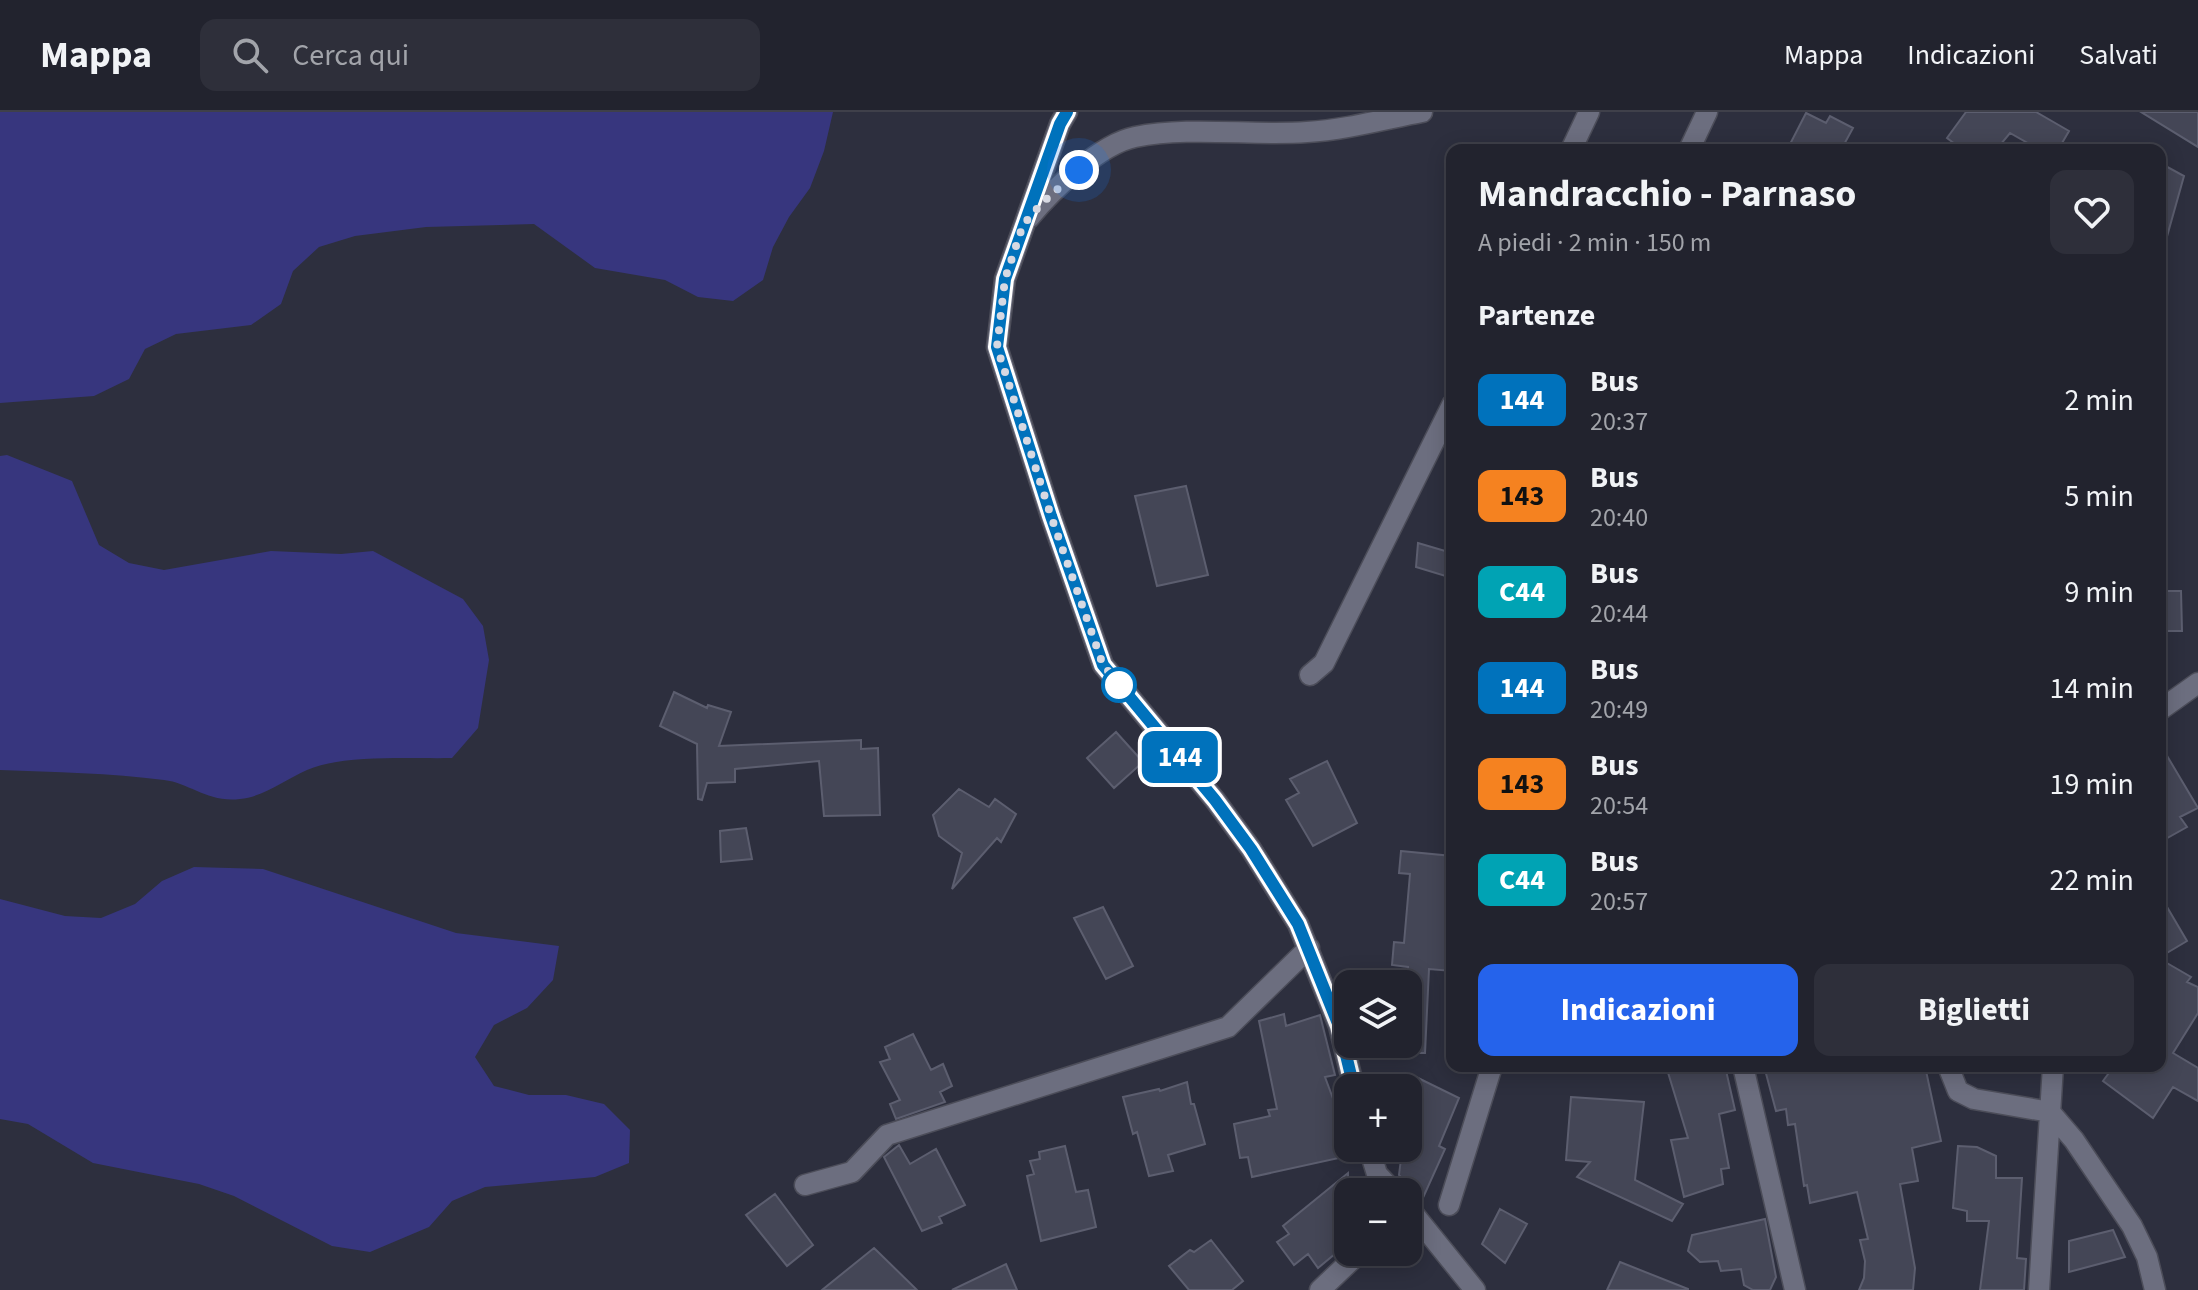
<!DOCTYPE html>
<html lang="it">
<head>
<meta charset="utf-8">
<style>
	:root { --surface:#22232e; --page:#2e2f3a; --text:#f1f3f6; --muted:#a2a4aa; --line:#3f404a; --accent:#2563eb }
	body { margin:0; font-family:"Source Sans 3",sans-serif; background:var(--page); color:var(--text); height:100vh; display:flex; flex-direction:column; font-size:30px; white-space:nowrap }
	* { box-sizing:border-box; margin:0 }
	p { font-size:26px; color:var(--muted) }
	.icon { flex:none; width:44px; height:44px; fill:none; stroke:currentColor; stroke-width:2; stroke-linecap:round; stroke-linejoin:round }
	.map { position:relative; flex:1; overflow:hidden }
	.side { position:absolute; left:1446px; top:32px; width:720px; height:928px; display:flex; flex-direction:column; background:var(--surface); border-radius:16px; box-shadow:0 4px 20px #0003,0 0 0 2px var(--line) }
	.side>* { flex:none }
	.badge { padding:0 16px; border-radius:12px; font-size:28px; line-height:52px }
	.tools { position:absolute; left:1334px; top:858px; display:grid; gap:16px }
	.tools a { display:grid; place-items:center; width:88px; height:88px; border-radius:16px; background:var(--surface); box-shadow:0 4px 20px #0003,0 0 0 2px var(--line); font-size:40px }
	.you { position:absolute; width:40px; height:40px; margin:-20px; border:6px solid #fff; border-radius:50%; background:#1a73e8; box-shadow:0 0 0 12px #1a73e833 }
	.map>.badge { position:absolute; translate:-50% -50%; box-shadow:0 0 0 4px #fff }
	h2 { padding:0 32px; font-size:30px; line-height:72px }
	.round { display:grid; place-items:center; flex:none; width:84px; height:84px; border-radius:16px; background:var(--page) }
	.overview { display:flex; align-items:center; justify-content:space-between; height:136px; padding:0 32px }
	h1 { font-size:38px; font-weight:700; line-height:60px }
	.action { display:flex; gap:16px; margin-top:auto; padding:16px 32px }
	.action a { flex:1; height:92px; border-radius:16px; background:var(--accent); color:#fff; font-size:32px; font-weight:700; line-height:92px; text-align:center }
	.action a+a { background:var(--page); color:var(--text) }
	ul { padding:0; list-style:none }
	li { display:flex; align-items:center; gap:24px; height:96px; padding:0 32px }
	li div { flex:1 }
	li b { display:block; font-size:30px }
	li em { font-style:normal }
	li .badge { min-width:88px; font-weight:700; text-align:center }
	header { display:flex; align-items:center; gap:48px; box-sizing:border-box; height:112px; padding:0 40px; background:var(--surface); border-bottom:2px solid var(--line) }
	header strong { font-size:38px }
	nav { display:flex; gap:44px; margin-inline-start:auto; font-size:28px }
	.search { width:560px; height:72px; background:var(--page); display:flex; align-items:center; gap:20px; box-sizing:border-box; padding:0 28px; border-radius:16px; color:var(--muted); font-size:30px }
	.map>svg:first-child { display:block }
	.green { fill:#37367e }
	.building { fill:#444656; stroke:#5c5e6f; stroke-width:2 }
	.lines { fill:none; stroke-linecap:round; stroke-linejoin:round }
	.street-casing { stroke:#4c4d59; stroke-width:23 }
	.street { stroke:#6c6e7f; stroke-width:20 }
	.line-casing { stroke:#fff; stroke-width:18 }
	.line { stroke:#0072bc; stroke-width:12 }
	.walk { stroke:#d7d9e2; stroke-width:8; stroke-dasharray:0 14.4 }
	.stop-dot { fill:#fff; stroke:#0072bc; stroke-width:4 }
</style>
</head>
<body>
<header>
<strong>Mappa</strong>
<div class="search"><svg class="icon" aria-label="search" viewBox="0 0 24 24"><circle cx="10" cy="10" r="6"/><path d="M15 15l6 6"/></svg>Cerca qui</div>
<nav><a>Mappa</a><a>Indicazioni</a><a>Salvati</a></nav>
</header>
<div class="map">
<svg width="2198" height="1178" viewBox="0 0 2198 1178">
	<rect width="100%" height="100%" fill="#2d2f3e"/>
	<path class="green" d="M0,0H833L824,39L810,76L789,105L773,135L763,168L733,189L698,185L665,168L595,156L534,112L426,115L355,124L319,135L293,159L281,192L251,213L176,222L145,237L129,267L94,284L0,291Z
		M7,343L72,369L99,433L129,451L164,458L271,439L341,442L373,439L463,487L483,514L489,548L478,616L452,646C411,647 344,642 307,658C284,668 266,684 240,687C208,691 190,671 164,668C110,661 55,660 0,658V344Z
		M194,755L263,757L456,821L559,834L553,868L527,896L494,913L475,945L494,974L529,983H566L604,992L630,1018L629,1051L595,1065L485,1075L452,1089L429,1115L370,1140L332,1134L234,1084L199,1072L93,1051L28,1012L0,1007V787L65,804L101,806L135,792L162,769Z"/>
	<path class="building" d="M1966,0H2036L2069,19L2058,38H2040L2010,21L1996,38H1963L1947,26Z
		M2141,0H2198V35Z
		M1806,1L1826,11L1830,4L1853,16L1841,38H1787Z
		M2160,51L2184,64L2166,128L2160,127Z
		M1186,374L1208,463L1157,474L1135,384Z
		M1418,431L1452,441V466L1416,455Z
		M2160,479H2181L2182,519H2160Z
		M674,580L707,596L708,593L731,600L719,634L861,628V637L878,636L880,703L824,704L819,649L735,657V670L707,671L702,688L698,687L697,632L660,614Z
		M1116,620L1143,650L1114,676L1087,646Z
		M2160,632L2198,696L2180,705L2187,715L2160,730Z
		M1327,649L1357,711L1313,734L1286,688L1299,681L1290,667Z
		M959,677L989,695L995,687L1016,702L1001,730L997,726L952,777L962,741L939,724L933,703Z
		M746,716L752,747L721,750L720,719Z
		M1401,739L1452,744V859L1429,857L1425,941H1408V855L1392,853L1394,830L1404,831L1410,762L1399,761Z
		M2160,783L2187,829L2160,845Z
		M1103,795L1133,854L1106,867L1074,806Z
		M2160,847L2191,865L2187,870L2198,875V901L2173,941L2198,956V989L2173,975L2153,1006L2103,969L2114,954H2160Z
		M1284,902L1286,914L1320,903L1335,963L1325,965L1341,1008H1348V1044L1252,1065L1248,1045L1240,1046L1234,1012L1270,1004L1268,998L1277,997L1259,909Z
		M913,922L931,958L943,952L952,974L940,980L945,990L896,1007L890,992L900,988L880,950L890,947L885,935Z
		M1666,954H1725L1735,998L1719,1002L1729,1056L1721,1057L1723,1072L1684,1085L1671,1028L1688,1026Z
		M1764,954H1925L1941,1029L1912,1036L1918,1069L1900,1072L1915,1156L1913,1178H1859L1864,1166L1865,1149L1860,1128L1868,1127L1857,1080L1810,1091L1807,1073L1804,1074L1795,1012L1788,1013L1786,997L1776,999Z
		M1414,964L1459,986L1439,1034L1445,1037L1422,1088L1399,1063L1401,1047L1408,1037V1019L1417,999L1408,996V984Z
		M1187,970L1191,992H1194L1205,1032L1168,1043L1173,1059L1149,1064L1137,1020L1133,1022L1123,985L1159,977L1160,979Z
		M1571,985L1644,990L1635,1068L1683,1092L1672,1109L1577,1065L1590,1050L1566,1048Z
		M899,1033L910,1052L936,1037L965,1093L939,1105L942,1111L922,1119L884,1045Z
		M1065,1034L1076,1080L1088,1078L1096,1115L1041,1129L1027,1064L1034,1062L1030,1049L1040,1047L1039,1040Z
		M1958,1034L1977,1035L1996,1044V1066H2022L2017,1146L2026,1147L2024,1178H1980L1989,1109H1967V1099L1953,1096Z
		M1348,1061V1131L1318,1156L1308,1142L1294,1153L1277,1130L1289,1122L1283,1114Z
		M775,1082L813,1133L787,1154L746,1103Z
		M1500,1097L1527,1112L1505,1151L1482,1132Z
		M1765,1107L1776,1165L1770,1178H1753L1744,1173L1741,1157L1721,1159L1718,1149L1700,1150L1688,1139L1692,1123Z
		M2113,1118L2125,1145L2069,1160V1129Z
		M1211,1128L1243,1169L1232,1178H1189L1169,1154L1190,1138L1194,1140Z
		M874,1136L917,1178H822Z
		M1620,1150L1688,1177V1178H1607Z
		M1006,1152L1017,1178H952Z"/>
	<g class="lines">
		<g class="street-casing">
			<path id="street" d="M1067,0L1060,12L1005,167L997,235L1051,404L1103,553L1215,688L1251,737L1298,812L1339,914L1354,976
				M1571,38L1589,0
				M1689,38L1707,0
				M1029,106C1052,78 1100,32 1135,25C1191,14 1251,24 1307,20C1345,18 1385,7 1422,0
				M1310,563L1324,551L1452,293
				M2160,598L2198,571
				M1743,954L1795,1178
				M1948,954L1958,979L1974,987L2050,1000L2074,1028L2132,1114L2147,1145L2155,1178
				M1369,1036L1377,1062L1394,1080
				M805,1073L852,1060L887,1023L1228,915L1309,836
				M1449,1093L1492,954
				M1408,1095L1475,1178
				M1320,1178L1360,1140
				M2039,1178L2053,954"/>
		</g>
		<use href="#street" class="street"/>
	</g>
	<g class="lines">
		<g class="line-casing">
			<path id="line" d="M1067,0L1060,12L1005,167L997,235L1051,404L1103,553L1215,688L1251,737L1298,812L1339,914L1354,976"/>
		</g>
		<use href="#line" class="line"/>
		<path class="walk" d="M1079,58L1042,91L1023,113L1005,167L997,235L1051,404L1103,553L1122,576L1119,573"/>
	</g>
	<circle class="stop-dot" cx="1119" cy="573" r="16"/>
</svg>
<div class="tools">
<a><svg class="icon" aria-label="layers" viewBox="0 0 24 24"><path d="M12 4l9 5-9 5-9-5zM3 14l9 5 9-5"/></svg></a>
<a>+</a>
<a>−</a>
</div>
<div class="you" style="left:1079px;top:58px"></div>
<b class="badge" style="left:1180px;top:645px;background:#0072bc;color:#fff">144</b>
<section class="side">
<div class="overview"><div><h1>Mandracchio - Parnaso</h1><p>A piedi · 2 min · 150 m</p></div><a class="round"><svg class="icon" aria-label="heart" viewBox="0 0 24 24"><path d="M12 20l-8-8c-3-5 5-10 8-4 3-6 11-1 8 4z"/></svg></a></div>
<h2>Partenze</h2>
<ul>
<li><span class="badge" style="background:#0072bc;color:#fff">144</span><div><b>Bus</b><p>20:37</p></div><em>2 min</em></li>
<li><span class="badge" style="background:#f58220;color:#111">143</span><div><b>Bus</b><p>20:40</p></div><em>5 min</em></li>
<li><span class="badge" style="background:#00a3b4;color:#fff">C44</span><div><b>Bus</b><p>20:44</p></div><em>9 min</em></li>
<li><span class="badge" style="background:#0072bc;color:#fff">144</span><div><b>Bus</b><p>20:49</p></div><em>14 min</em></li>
<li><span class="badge" style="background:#f58220;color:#111">143</span><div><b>Bus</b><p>20:54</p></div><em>19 min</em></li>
<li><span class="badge" style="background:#00a3b4;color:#fff">C44</span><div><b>Bus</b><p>20:57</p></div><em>22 min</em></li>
</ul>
<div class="action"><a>Indicazioni</a><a>Biglietti</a></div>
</section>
</div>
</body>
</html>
